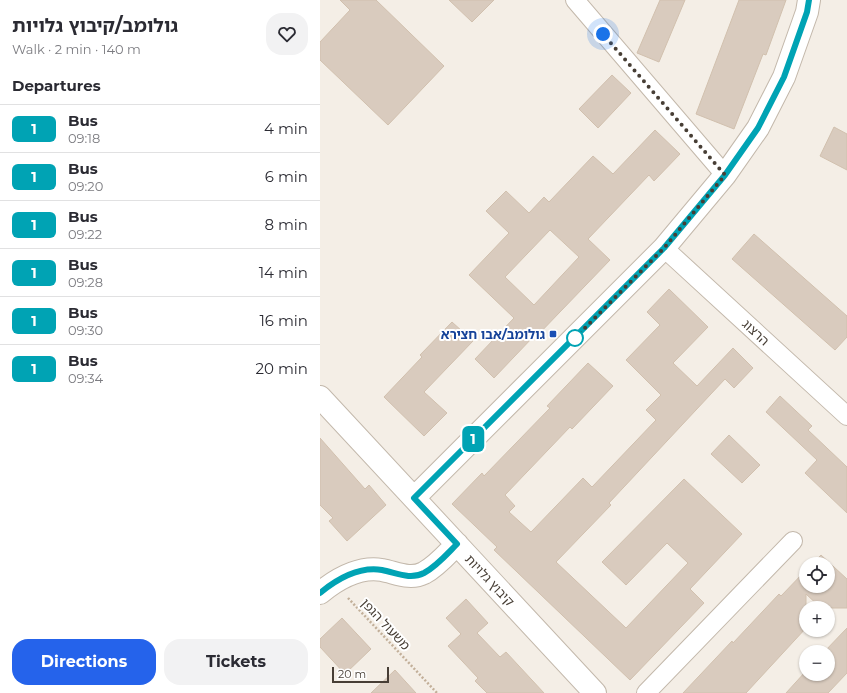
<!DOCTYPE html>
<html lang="en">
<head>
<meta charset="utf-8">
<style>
	:root { --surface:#fff; --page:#f2f2f3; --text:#2b2b33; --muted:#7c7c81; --line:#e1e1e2; --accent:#2563eb }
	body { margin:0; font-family:Montserrat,"Noto Sans Hebrew",sans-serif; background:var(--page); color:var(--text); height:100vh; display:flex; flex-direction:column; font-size:15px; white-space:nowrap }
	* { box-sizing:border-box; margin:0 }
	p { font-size:13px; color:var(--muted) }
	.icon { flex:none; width:22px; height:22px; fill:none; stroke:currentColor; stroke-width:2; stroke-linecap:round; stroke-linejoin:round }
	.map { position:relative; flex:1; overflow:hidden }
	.drawer { display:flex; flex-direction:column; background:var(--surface); width:320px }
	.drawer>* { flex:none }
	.badge { padding:0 8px; border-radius:6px; font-size:14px; line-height:26px }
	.controls { position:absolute; left:479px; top:557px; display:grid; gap:8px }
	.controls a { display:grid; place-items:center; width:36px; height:36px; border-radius:50%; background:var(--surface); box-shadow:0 1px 3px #0004; font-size:20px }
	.scale { position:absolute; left:12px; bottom:10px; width:57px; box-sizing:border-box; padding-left:4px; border:2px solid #473e35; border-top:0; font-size:11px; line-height:14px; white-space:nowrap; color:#473e35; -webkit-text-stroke:3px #fff; paint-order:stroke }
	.you { position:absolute; width:20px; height:20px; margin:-10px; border:3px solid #fff; border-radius:50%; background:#1a73e8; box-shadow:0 0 0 6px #1a73e833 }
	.map>.badge { position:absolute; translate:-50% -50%; box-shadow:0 0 0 2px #fff }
	h2 { padding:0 12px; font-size:15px; line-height:36px }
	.round { display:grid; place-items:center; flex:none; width:42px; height:42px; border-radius:16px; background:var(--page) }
	.head { display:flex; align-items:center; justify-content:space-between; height:68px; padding:0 12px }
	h1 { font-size:19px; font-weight:700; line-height:30px }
	.action { display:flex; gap:8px; margin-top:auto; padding:8px 12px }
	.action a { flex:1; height:46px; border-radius:16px; background:var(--accent); color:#fff; font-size:16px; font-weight:700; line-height:46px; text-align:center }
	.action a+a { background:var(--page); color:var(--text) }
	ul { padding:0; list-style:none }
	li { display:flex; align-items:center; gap:12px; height:48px; padding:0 12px; border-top:1px solid var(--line) }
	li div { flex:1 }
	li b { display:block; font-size:15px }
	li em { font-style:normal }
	li .badge { min-width:44px; font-weight:700; text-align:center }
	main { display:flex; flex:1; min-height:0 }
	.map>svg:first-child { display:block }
	.building { fill:#d9cbbe; stroke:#d1c0ae; fill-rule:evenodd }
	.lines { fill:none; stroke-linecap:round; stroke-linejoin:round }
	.minor-casing { stroke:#c3b8ab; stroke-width:20 }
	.tertiary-casing { stroke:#c3b8ab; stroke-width:24 }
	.path { stroke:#c2af99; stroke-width:2.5; stroke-dasharray:2 2; stroke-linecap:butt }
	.minor { stroke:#fff; stroke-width:18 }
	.tertiary { stroke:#fff; stroke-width:22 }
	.line-casing { stroke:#fff; stroke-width:9 }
	.line { stroke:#00a3b4; stroke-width:6 }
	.walk { stroke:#473e35; stroke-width:4; stroke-dasharray:0 7.2 }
	.transit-dot { fill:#1a4fb4; stroke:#fff; stroke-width:1.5 }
	.stop-dot { fill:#fff; stroke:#00a3b4; stroke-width:2 }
	.labels { text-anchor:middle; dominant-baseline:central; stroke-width:4; stroke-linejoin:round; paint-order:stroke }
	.street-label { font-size:13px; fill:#473e35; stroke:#fff }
	.transit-label { font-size:13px; font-weight:bold; fill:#164399; stroke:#fff; text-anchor:end }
</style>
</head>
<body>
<main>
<section class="drawer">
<div class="head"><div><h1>גולומב/קיבוץ גלויות</h1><p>Walk · 2 min · 140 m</p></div><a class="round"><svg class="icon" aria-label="heart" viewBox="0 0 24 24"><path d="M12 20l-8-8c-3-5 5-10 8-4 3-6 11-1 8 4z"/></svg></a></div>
<h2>Departures</h2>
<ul>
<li><span class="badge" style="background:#00a3b4;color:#fff">1</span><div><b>Bus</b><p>09:18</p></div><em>4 min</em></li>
<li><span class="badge" style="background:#00a3b4;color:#fff">1</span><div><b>Bus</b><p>09:20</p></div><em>6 min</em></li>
<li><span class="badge" style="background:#00a3b4;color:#fff">1</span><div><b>Bus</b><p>09:22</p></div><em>8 min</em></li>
<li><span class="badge" style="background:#00a3b4;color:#fff">1</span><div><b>Bus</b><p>09:28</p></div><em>14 min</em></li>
<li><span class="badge" style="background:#00a3b4;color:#fff">1</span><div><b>Bus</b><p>09:30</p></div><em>16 min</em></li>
<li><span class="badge" style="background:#00a3b4;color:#fff">1</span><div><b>Bus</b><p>09:34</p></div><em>20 min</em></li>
</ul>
<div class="action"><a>Directions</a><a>Tickets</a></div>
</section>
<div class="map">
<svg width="527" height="693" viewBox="0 0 527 693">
	<rect width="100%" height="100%" fill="#f4eee6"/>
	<path class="building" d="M20,0H56L124,66L68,125L0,60V42L30,10Z
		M129,0H174L152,22Z
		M340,0H365L339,62L317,53Z
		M419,0H466L446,55L443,54L414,129L376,114Z
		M292,75L311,93L278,128L259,109Z
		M514,127L527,134V170L500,156Z
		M335,130L360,154L334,181L329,175L268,239L290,260L215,338L214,336L174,378L155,359L194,318L149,275L189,233L166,211L186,191L209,213L224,197L229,202L273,156L293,174ZM230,230L259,257L214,305L185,277Z
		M434,234L527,316V337L515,350L412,259Z
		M349,289L388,327L353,363L377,386L413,348L433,368L414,388L405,379L289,503L291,505L236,562L306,628L368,563L347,543L306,585L282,562L364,479L422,534L370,589L384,603L310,680L174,550L177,547L132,504L162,473L164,476L230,408L227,406L268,363L293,386L252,429L250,427L185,495L195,506L189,512L211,532L263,478L272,487L336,420L326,410L341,395L306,360L340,325L327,312Z
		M132,322L153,341L104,392L127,413L104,436L64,397L102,357L100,355Z
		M460,396L492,426L488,430L527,467V513L485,473L497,460L446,412Z
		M409,435L440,465L422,483L391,454Z
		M0,438L45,489L49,485L66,505L27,541L9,521L13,518L0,505Z
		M501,555L527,579V608H501L486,594V628L426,693H363L412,641L413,643L459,594L461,596L486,570V586H508V564H492Z
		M146,599L168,623L157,633L180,657L186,652L224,693H167L155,681L158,678L128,646L141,634L126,618Z
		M22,618L51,649L25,674L0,647V639Z
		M527,628V673L508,693H466L486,671V674H508V652H504Z
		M75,670L96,693H51Z"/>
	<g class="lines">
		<g class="minor-casing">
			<path id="minor" d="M255,0L405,175
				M344,248L527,416
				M326,693L473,541"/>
		</g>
		<g class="tertiary-casing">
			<path id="tertiary" d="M0,397L275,693
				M94,498L344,248L405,175L438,128L464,77L487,12L489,0
				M0,593C17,579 38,566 62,570C77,573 90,580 104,573C117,566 127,554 137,544"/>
		</g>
		<path class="path" d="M28,598L117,693"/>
		<use href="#minor" class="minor"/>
		<use href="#tertiary" class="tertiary"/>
	</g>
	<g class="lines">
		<g class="line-casing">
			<path id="line" d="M0,593C17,579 38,566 62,570C77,573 90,580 104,573C117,566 127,554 137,544L94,498L344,248L405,175L438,128L464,77L487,12L489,0"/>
		</g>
		<use href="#line" class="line"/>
		<path class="walk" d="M255,338L344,248L405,175L283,34"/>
	</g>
	<rect class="transit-dot" x="229" y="330" width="8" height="8" rx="2"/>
	<circle class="stop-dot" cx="255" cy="338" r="8"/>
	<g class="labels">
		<g class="street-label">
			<text transform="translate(436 332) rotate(43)">הרצוג</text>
			<text transform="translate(170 580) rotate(47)">קיבוץ גלויות</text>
			<text transform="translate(66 624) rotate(47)">משעול הגפן</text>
		</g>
		<g class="transit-label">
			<text x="225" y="334">גולומב/אבו חצירא</text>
		</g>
	</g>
</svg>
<div class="controls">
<a><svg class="icon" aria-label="locate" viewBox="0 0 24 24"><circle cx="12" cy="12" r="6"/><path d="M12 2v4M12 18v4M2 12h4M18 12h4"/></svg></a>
<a>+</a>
<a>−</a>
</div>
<div class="scale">20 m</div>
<div class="you" style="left:283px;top:34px"></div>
<b class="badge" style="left:153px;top:439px;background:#00a3b4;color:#fff">1</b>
</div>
</main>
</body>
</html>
